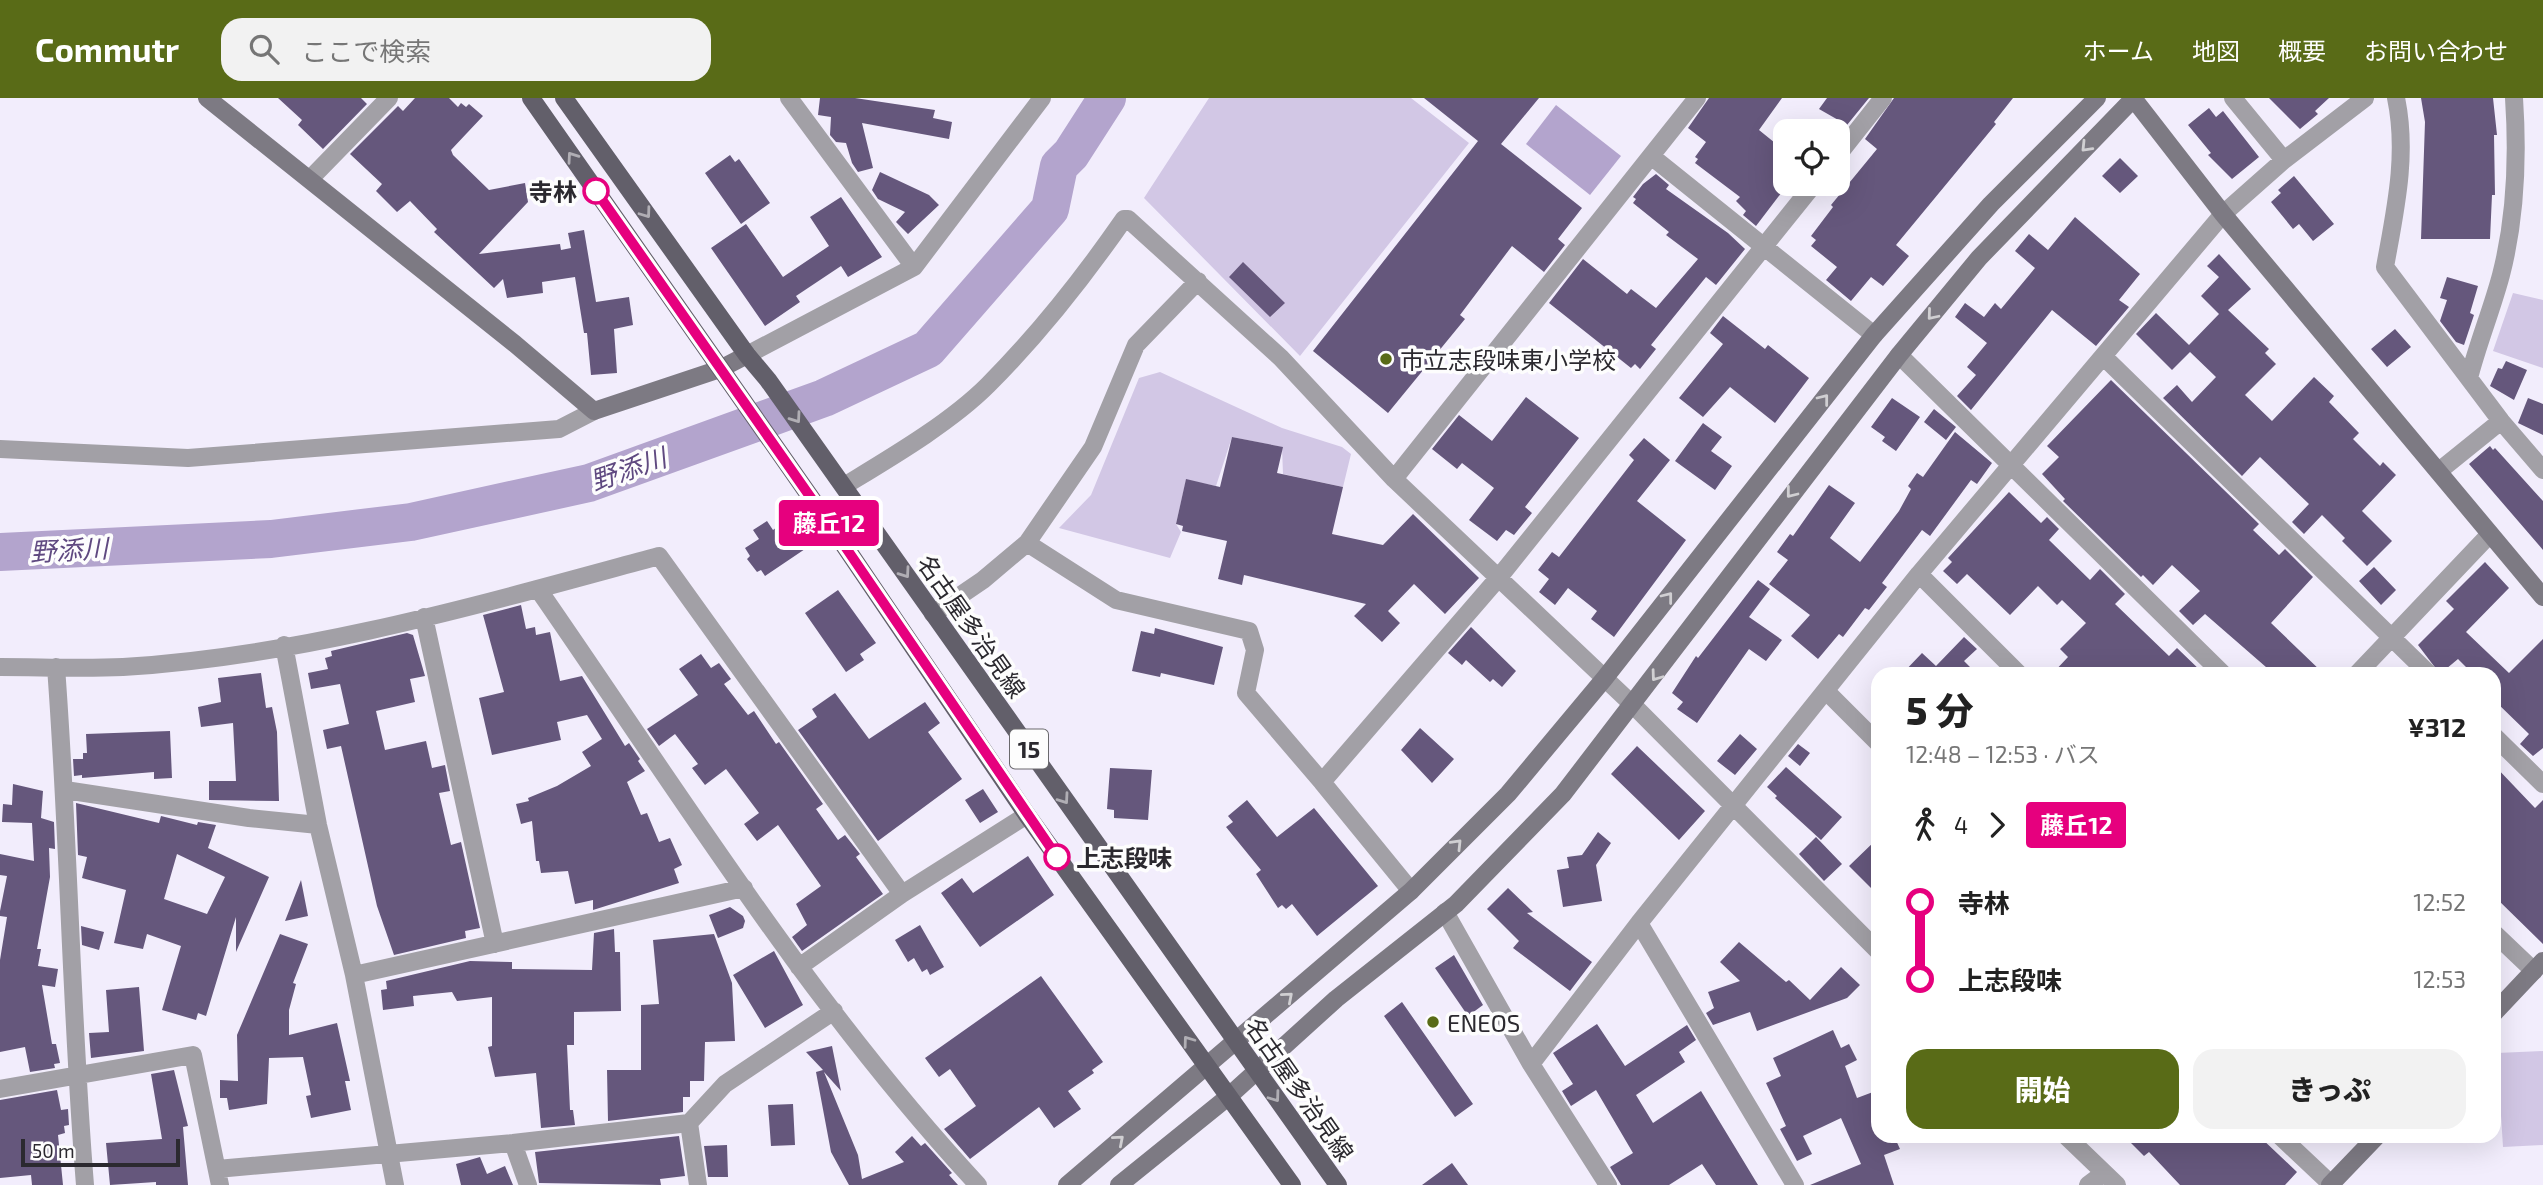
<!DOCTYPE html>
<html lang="ja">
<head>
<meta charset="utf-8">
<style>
	:root { --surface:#fff; --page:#f2f2f2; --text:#222; --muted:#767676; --accent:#596b17 }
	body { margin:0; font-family:"Exo 2","Noto Sans JP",sans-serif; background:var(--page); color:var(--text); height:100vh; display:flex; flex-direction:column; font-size:26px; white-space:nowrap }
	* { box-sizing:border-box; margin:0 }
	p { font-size:23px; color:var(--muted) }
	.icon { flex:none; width:38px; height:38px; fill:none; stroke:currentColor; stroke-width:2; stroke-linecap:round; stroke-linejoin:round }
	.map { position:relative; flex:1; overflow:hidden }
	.details { position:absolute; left:1871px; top:569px; width:630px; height:476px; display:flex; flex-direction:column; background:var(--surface); border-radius:21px; box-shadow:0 7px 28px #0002 }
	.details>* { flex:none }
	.badge { padding:0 14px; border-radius:5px; font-size:24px; line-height:46px }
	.tools { position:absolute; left:1773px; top:21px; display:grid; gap:14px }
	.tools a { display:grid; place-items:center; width:77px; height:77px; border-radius:14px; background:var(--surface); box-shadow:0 7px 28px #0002; font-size:35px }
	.scale { position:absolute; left:21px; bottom:18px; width:159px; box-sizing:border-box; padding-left:7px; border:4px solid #2b292f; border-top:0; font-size:19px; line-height:24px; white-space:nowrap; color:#2b292f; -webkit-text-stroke:5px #fdfdfd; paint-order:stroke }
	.map>.badge { position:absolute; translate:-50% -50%; box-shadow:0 0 0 4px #fff }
	.legs { display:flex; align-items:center; gap:10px; height:77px; padding:0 35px; font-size:23px }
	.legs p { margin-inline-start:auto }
	.headline { display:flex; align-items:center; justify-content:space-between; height:119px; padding:0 35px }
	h1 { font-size:38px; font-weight:800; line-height:52px }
	.cta { display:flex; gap:14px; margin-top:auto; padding:14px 35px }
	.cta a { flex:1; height:80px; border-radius:21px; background:var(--accent); color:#fff; font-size:28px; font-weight:800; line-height:80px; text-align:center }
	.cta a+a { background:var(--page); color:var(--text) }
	ul { padding:0 35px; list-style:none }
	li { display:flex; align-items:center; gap:24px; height:77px; font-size:26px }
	li i { display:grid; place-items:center; width:10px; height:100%; margin:0 9px; background:currentColor }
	li i::after { content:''; width:18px; height:18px; margin:-9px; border:5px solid; border-radius:50%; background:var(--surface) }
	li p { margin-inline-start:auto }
	li:first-child i { background:linear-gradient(#0000 50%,currentColor 0) }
	li:last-child i { background:linear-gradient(currentColor 50%,#0000 0) }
	header { display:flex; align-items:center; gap:42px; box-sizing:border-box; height:98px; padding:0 35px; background:var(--accent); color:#fff }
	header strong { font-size:33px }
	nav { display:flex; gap:38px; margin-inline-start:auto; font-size:24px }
	.search { width:490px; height:63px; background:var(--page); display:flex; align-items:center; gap:18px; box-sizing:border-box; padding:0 24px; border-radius:21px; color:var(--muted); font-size:26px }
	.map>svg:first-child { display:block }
	.green { fill:#d2c7e5 }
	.water { fill:#b3a4cd }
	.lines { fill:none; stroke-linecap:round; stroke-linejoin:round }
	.river { stroke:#b3a4cd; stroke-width:38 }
	.building { fill:#65577c; fill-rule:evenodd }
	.street { stroke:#a2a0a6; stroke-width:18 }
	.secondary { stroke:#7d7a83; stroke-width:18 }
	.primary { stroke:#625f6a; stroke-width:18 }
	.oneway { stroke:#d0cfd2 }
	.oneway2 { stroke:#b0aeb4 }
	.line-1-casing { stroke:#fff; stroke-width:16 }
	.line-1 { stroke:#e6007e; stroke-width:10 }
	.stop-1-dot { fill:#fff; stroke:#e6007e; stroke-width:3.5 }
	.poi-dot { fill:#596b17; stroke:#fdfdfd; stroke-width:2.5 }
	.labels { text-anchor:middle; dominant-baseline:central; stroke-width:7; stroke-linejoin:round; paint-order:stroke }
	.shield { fill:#fdfdfd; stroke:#6a696d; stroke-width:2 }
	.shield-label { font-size:23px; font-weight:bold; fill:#2b292f }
	.stop-label { font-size:24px; font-weight:bold; fill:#2b292f; stroke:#fdfdfd; text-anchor:end }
	.poi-label { font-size:24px; fill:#2b292f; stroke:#fdfdfd; text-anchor:start }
	.street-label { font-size:24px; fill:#2b292f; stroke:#fdfdfd }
	.water-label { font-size:26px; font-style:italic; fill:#5f4980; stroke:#fdfdfd }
</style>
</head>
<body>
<header>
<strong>Commutr</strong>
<div class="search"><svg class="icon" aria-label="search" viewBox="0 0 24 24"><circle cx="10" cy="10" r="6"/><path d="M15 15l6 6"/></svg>ここで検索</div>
<nav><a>ホーム</a><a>地図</a><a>概要</a><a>お問い合わせ</a></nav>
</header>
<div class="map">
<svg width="2543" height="1087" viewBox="0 0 2543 1087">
	<rect width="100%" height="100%" fill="#f2edfc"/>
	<path class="green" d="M1209,0H1411L1469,45L1300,258L1144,100Z
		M2513,195L2543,202V270L2493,253Z
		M1160,274L1282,330L1342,349L1351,356L1343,389L1283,376L1282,349L1232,339L1216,388L1186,382L1176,426L1181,434L1170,460L1059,430L1091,397L1139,280Z
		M2543,953V1047L2503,1049L2497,955Z"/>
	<path class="water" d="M1556,7L1621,58L1590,97L1526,46Z"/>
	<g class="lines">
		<path class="river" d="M0,454L271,441L411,424L589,385L824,300L928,251L1050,111L1059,68L1071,56L1107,0"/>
	</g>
	<path class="building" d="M278,0H361L367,6L323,51L298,27L302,22Z
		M415,0H449L458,9L461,5L466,9L469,6L483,18L451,52L453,57L489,92L525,85L528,104L479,156L560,146L561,152L571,150L568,135L584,132L596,204L629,199L633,227L614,231L617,275L591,277L587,235H584L575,179L542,184L543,195L507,200L503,181L494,190L434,134L437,131L410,103L397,114L376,93L382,86L350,56L398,8L403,13Z
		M820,0H855L935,12L933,20L952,24L949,41L862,25L873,70L858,74L852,65L846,45L836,44L830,37L831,19L818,17Z
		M1424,0H1539L1501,46L1582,110L1558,141L1565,147L1544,174L1512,148L1460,217L1465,221L1388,315L1313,253L1478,43Z
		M1709,0H1782L1759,32L1785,53V90L1756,128L1743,117L1746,113L1736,103L1740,99L1695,65L1698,61L1695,59L1706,44L1688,30Z
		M1827,0H1869L1847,27L1819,11Z
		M1894,0H2013L1994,24L1996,26L1896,147L1909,158L1883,188L1871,179L1851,203L1826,182L1837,169L1811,148L1816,142L1811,138L1833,109L1831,107L1877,51L1865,41Z
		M2269,0H2329L2315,13L2318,16L2300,31Z
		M2421,0H2493L2497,37H2494L2495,97H2492L2490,141H2421L2425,24Z
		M2209,10L2216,19L2223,13L2259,59L2232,81L2208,57L2211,55L2188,27Z
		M730,57L735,64L739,61L770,105L741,126L705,75Z
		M2120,60L2138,78L2120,95L2102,78Z
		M880,74L929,97L939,107L908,136L896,124L905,114L878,101L872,92Z
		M1656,76L1669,87L1666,91L1728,135L1745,151L1716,187L1706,179L1651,247L1656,251L1640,271L1635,266L1631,270L1549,205L1583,161L1627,196L1631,191L1656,210L1698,161L1666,137L1669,134L1633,105L1636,101L1633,99L1643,86Z
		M2294,78L2334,126L2313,143L2299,126L2293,131L2271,104L2281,95L2278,92Z
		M841,99L882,159L848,179L841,168L796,198L800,204L765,228L711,150L746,126L783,179L829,148L810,119Z
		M2075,119L2140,176L2119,202L2129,209L2096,248L2052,212L1971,312L1957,298L1976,277L1967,269L1987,245L1955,219L1965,205L1984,219L1995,205L2001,211L2035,170L2015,153L2029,136L2048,152Z
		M2219,156L2251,191L2228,212L2269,251L2265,255L2276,266L2245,297L2272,323L2314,279L2334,298L2329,304L2359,335L2353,341L2380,368L2383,364L2396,377L2362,413L2392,443L2367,468L2342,443L2345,440L2322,417L2304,436L2292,424L2309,406L2260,359L2242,378L2163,300L2177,287L2192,304L2216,279L2190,254L2172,272L2136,236L2156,215L2189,247L2219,216L2201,198L2219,179L2207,168Z
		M1243,164L1285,205L1270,219L1229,179Z
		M2447,179L2478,188L2470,215L2474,217L2464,247L2456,244L2440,223L2447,202L2440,200Z
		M1723,218L1765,251L1768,247L1809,280L1775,325L1730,289L1703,319L1679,300L1723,246L1710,235Z
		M2395,231L2411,249L2387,269L2371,251Z
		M2506,263L2527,272L2514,302L2490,288L2498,270L2502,271Z
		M2111,282L2259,426L2253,432L2279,457L2285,451L2313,479L2271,525L2324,576H2274L2205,516L2193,527L2179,513L2200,493L2172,467L2153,487L2143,477L2141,479L2063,403L2065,401L2042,376L2059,359L2047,348Z
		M1526,299L1579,340L1525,409L1532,415L1514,437L1506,432L1497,443L1469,422L1494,390L1462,365L1457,371L1432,351L1459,317L1492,343Z
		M1892,300L1920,319L1896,353L1882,343L1885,339L1871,329Z
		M2528,300L2543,306V337L2518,325Z
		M1934,311L1956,329L1946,342L1924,324Z
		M1703,325L1722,339L1711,353L1732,368L1715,392L1675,363Z
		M1955,334L1992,365L1977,386L1971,382L1930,438L1922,432L1882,485L1887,489L1869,512L1865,510L1843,539L1839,536L1818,561L1791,538L1810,517L1769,486L1788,462L1777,454L1790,436L1793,438L1829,387L1855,405L1830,440L1860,464L1899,413L1911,391L1908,388L1917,375L1923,379Z
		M1232,339L1283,349L1277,375L1343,389L1332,436L1383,447L1413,416L1479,480L1445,516L1414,486L1388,513L1400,525L1382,544L1354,518L1366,506L1244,477L1242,487L1218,481L1227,443L1182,433L1183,428L1176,426L1186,381L1220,389Z
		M1644,340L1670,362L1637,403L1686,442L1614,539L1591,521L1597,513L1568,490L1555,507L1539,494L1549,481L1538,472L1552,454L1559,459L1634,362L1629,357Z
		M2490,348L2493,352L2495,350L2543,403V452L2469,366Z
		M2009,394L2041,425L2047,419L2059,431L2049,442L2090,482L2100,471L2125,496L2115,506L2169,558L2177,550L2204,576H2052L2068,559L2060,551L2086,525L2062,502L2057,507L2038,488L2010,517L1967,476L1957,486L1943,473L1952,464L1948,460Z
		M767,423L773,432L777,429L781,436L794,427L808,449L765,478L761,472L757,474L747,461L750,458L745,450L759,441L753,432Z
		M2485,464L2509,490L2466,534L2509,575L2543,541V650L2533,658L2520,646L2529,636L2494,602V576H2473L2458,561L2440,576L2418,547L2454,511L2446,503Z
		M2374,469L2396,492L2381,507L2359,483Z
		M1758,482L1770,491L1749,519L1782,542L1766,563L1749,551L1697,625L1677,611L1683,604L1672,595L1696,558L1698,560Z
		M838,492L876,545L860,556L864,562L846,574L805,515Z
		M521,507L526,531L535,529L536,537L550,534L560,583L582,578L625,648L629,645L640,661L638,663L645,673L627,684L641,717L647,715L659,744L670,740L682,767L674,771L679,785L593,812V802L575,806L568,773L541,775L539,763H536L532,723L521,726L516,706L529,703L528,700L557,688L591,668L582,654L602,641L587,617L557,624L561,642L492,657L479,600L504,594L483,517Z
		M1471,529L1516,573L1502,589L1493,581L1490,584L1466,562L1462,567L1448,555Z
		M1155,530L1223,549L1214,587L1161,575L1160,579L1132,573L1141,533L1154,536Z
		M407,535L413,537L425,578L410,581L415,604L376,613L385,652L426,643L432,670L445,667L450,693L439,695L451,747L461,744L480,830L465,833L466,840L394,857L377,808L341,648L327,651L323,632L349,626L340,586L311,591L308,575L328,571L325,560L332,558L331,553Z
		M1964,539L1977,551L1964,563L1977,576H1902L1922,555L1936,568Z
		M701,556L711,570L719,565L731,581L724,586L748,617L754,613L776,646L779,644L823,706L816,711L838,742L845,737L860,756L856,759L883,796L802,853L792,839L807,827L796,806L821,788L778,727L757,743L744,726L759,715L726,671L705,687L692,670L698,666L675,636L659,648L647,631L698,597L679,571Z
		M261,575L266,610L272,609L277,634L279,703L209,702V683H236L233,625L201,629L198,609L221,604L218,580Z
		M835,595L869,641L925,604L940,625L928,634L962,681L878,743L798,632L817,619L812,611Z
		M1420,630L1454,661L1432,685L1401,652Z
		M170,633L172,680L154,681V674L82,680V677L74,678L73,661H83V655H87L86,636Z
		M1740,636L1757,651L1735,677L1717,663Z
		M1798,646L1810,655L1800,668L1788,658Z
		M1637,648L1705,713L1679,742L1611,676Z
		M2494,667L2535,710L2543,702V846L2494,798Z
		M1786,669L1842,719L1821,742L1775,700L1777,698L1767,689Z
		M1110,670L1152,672L1148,722L1114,720V712L1107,711Z
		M13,686L43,693L41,720L54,724L55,751L49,750L50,779L37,851H41L38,868L58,871L55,889L42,887L52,946H56L60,965L54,966L55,970L30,974L25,949L0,954V862L7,819L0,818V813L7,778L0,777V756L34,763L32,725L2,724L3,706L12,707Z
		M983,691L998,714L980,725L965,702Z
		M1247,702L1277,739L1314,710L1378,788L1317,838L1292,806L1286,811L1282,807L1278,810L1256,776L1261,772L1226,729L1233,724L1228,718Z
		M76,705L159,725L161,718L197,727L198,724L216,727L208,750L269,779L236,854V819L206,918L198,915L196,922L162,912L181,848L147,836L143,851L114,845L126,792L82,780L87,759L78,757ZM177,756L225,779L207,816L164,801Z
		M1598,734L1611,745L1596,767L1602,803L1563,809L1557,772L1569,770L1567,759L1582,757Z
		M1816,739L1842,766L1824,783L1799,756Z
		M1878,740V797L1849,768Z
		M1028,758L1054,797L980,849L941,795L962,780L973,795Z
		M301,782L308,818L285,823Z
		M1508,790L1533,814L1527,815L1592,864L1570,893L1513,850L1519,843L1487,811Z
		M730,809L743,818L745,823L743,830L718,840L709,817Z
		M920,827L944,869L930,877L927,871L922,874L914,860L908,864L895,842Z
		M81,828L104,834L99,852L82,847Z
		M614,831L615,854H620L621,913L574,914V947H567L570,1012H573L575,1027L541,1030L536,975L495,979L488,949L492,948V899L457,903L452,894L413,898L414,908L383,912L381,892L387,891L386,883L470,863L512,864V871L592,872L594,835Z
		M280,836L308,846L293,885L296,886L289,912V937L337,925L350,983H345L351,1012L311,1020L306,998L311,997L303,959L269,960L267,1006L229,1012L227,1000H220V982L238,983L237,937Z
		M714,836L732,885L735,943L705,944L704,983H690V999H683V1014L608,1023L607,972H641V907L659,906L653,842Z
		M1739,844L1786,884L1789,882L1810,902L1841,869L1860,887L1847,900L1757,933L1750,914L1713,927L1706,915L1714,910L1708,894L1740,883L1720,864Z
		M774,853L803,907L765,930L733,877Z
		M1454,857L1483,907L1468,918L1435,870Z
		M1041,878L1103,964L1092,972L1094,975L1068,993L1081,1011L1054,1030L1039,1009L970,1061L944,1031L976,1008L950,971L939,979L925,960Z
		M139,889L144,953L91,960L89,935L109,934L106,892Z
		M1402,904L1473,1006L1455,1019L1384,918Z
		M1597,926L1625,968L1687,927L1696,942L1679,954L1685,964L1636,997L1653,1025L1701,993L1758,1087H1716L1702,1066L1669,1087H1621L1610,1069L1633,1055L1596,992L1571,1008L1562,993L1573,986L1553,955Z
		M1833,932L1841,950L1849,946L1857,962L1845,968L1857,1000L1873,994L1878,1008V1038H1894L1900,1051L1884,1057L1894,1087H1810L1861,1066L1841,1020L1803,1038L1812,1056L1797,1063L1780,1031L1786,1028L1766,985L1781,978L1773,960Z
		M832,948L841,993L824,974L858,1057L862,1081L904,1064L895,1054L912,1038L921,1048L925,1045L952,1075L949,1077L958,1087H849L831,1054L816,974L823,972L806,954Z
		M174,972L188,1028L183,1029L188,1087H156V1084L110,1087L106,1045L162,1041L151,976Z
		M57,992L61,1012L68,1011L69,1027L64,1028L65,1035L58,1037L63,1087H32L31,1077L0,1080V1002Z
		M793,1006L795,1047L771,1048L768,1007Z
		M679,1038L685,1078L660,1081L661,1087L539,1085L535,1054Z
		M2124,1038H2259L2297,1074L2285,1087H2180L2149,1054L2144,1058Z
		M727,1047L728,1079H708L704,1048Z
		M480,1059L487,1076L505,1068L513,1087H461L456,1066Z
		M1452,1065L1468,1087H1422Z"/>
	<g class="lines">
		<path class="street" d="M789,0L914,169
			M2233,0L2284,62
			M2396,0C2408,57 2395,113 2385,169L2501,323L2543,372
			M1838,57L1883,0
			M1651,58L1874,237
			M310,81L389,0
			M747,257L914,169L1042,0
			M1899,257L2223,576
			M2105,260L2429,576
			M2469,280C2478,245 2492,211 2501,177C2516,119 2518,59 2514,0
			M0,351L188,360L559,331L594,313
			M2439,373L2501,323
			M1394,381L1697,0
			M844,388C890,360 950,325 988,287C1039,236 1083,180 1124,121H1128L1281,260L1394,381L1634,608L1878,853
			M1027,445L1116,502L1249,533L1255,552L1246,595L1322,684
			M1919,476L2019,576
			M538,491C678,693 810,906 978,1087
			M933,516L983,482L1027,445L1093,349L1136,247L1198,183
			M424,519L495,846
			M284,547L318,727L354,877L395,1087
			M0,569C41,569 82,571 123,569C305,558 485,505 659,458L902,796
			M56,569C69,742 71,915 85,1087
			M2357,576L2490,436
			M1827,594L1878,645
			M2494,638L2543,686
			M65,692L249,720L318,727
			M1411,793L1322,684L1500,478L1814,86
			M1445,814L1531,966
			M2494,835L2534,873
			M799,869L902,796L1027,717
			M354,877L744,790
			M0,991L193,957L220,1087
			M689,1025L698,1087
			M2066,1038L2117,1087
			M2280,1038L2332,1087
			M513,1045L528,1087
			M217,1071L513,1045L689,1025L725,986L834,913
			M1608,1087L1531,966L1639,825
			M1795,1087L1639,825L1919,476L2223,116L2284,62L2365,0
			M2088,1087L2104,1075"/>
		<path class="secondary" d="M207,0L515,246L594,313L720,271L747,257
			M2133,0L2223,116L2543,499
			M2494,915L2543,863
			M1067,1087L1411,793L1508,696L1604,581L1874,237L1991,106L2097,0
			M1119,1087L1228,999L1336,901L1456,806L1563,696L1899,257L1979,160L2134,0
			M2330,1087L2377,1038"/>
		<path class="primary" d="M531,0L844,447L1027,717L1292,1087
			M564,0L747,257L768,282L1338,1087"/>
	</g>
	<defs><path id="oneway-chevron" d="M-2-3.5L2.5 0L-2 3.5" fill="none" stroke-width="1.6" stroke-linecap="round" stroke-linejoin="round" transform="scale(1.75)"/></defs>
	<g class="oneway">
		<use href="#oneway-chevron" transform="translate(2086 49) rotate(134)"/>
		<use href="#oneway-chevron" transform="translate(1932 217) rotate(130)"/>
		<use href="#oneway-chevron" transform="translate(1824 301) rotate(-52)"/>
		<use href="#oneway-chevron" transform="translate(1791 395) rotate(128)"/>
		<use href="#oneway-chevron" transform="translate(1668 499) rotate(-52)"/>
		<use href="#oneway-chevron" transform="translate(1656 578) rotate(126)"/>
		<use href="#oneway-chevron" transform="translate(1457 746) rotate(-46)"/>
		<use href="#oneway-chevron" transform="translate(1288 899) rotate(-41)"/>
		<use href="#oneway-chevron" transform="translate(1119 1042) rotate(-41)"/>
	</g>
	<g class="oneway2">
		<use href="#oneway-chevron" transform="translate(572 59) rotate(-125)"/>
		<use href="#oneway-chevron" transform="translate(646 115) rotate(54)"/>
		<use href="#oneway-chevron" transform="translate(796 320) rotate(55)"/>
		<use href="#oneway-chevron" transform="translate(905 475) rotate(55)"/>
		<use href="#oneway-chevron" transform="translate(1064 701) rotate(55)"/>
		<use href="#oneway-chevron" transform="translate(1188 943) rotate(-126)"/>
		<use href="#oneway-chevron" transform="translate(1275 999) rotate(54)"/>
	</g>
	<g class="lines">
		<g class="line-1-casing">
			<path id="line-1" d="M596,93L844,447L1057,759"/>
		</g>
		<use href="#line-1" class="line-1"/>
	</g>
	<g class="stop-1-dot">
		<circle cx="596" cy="93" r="12"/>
		<circle cx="1057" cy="759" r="12"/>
	</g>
	<g class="poi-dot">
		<circle cx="1386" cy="261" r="7"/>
		<circle cx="1433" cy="924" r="7"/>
	</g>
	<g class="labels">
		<rect class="shield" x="1010" y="631.5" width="38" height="39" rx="5"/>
		<g class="shield-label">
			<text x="1029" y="651">15</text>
		</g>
		<g class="stop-label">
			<text x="577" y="93">寺林</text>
			<text x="1076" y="759" text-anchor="start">上志段味</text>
		</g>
		<g class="poi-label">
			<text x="1400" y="261">市立志段味東小学校</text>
			<text x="1447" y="924">ENEOS</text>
		</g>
		<g class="street-label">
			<text transform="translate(972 528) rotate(55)">名古屋多治見線</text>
			<text transform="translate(1300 991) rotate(55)">名古屋多治見線</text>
		</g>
		<g class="water-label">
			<text transform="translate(628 370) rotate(-19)">野添川</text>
			<text transform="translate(69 451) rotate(-3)">野添川</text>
		</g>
	</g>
</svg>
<div class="tools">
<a><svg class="icon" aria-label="locate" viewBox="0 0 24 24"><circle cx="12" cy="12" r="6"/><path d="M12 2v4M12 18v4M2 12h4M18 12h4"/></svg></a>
</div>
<div class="scale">50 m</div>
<b class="badge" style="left:829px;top:425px;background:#e6007e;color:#fff">藤丘12</b>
<section class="details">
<div class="headline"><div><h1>5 分</h1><p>12:48 – 12:53 · バス</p></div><b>¥312</b></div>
<div class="legs"><svg class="icon" aria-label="walk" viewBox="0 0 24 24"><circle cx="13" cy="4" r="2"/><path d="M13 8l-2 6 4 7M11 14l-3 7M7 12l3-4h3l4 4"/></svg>4<svg class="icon" aria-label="forward" viewBox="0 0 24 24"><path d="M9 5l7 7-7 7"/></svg><b class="badge" style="background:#e6007e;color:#fff">藤丘12</b></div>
<ul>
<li><i style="color:#e6007e"></i><b>寺林</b><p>12:52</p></li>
<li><i style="color:#e6007e"></i><b>上志段味</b><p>12:53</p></li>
</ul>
<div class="cta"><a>開始</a><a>きっぷ</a></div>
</section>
</div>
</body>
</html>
